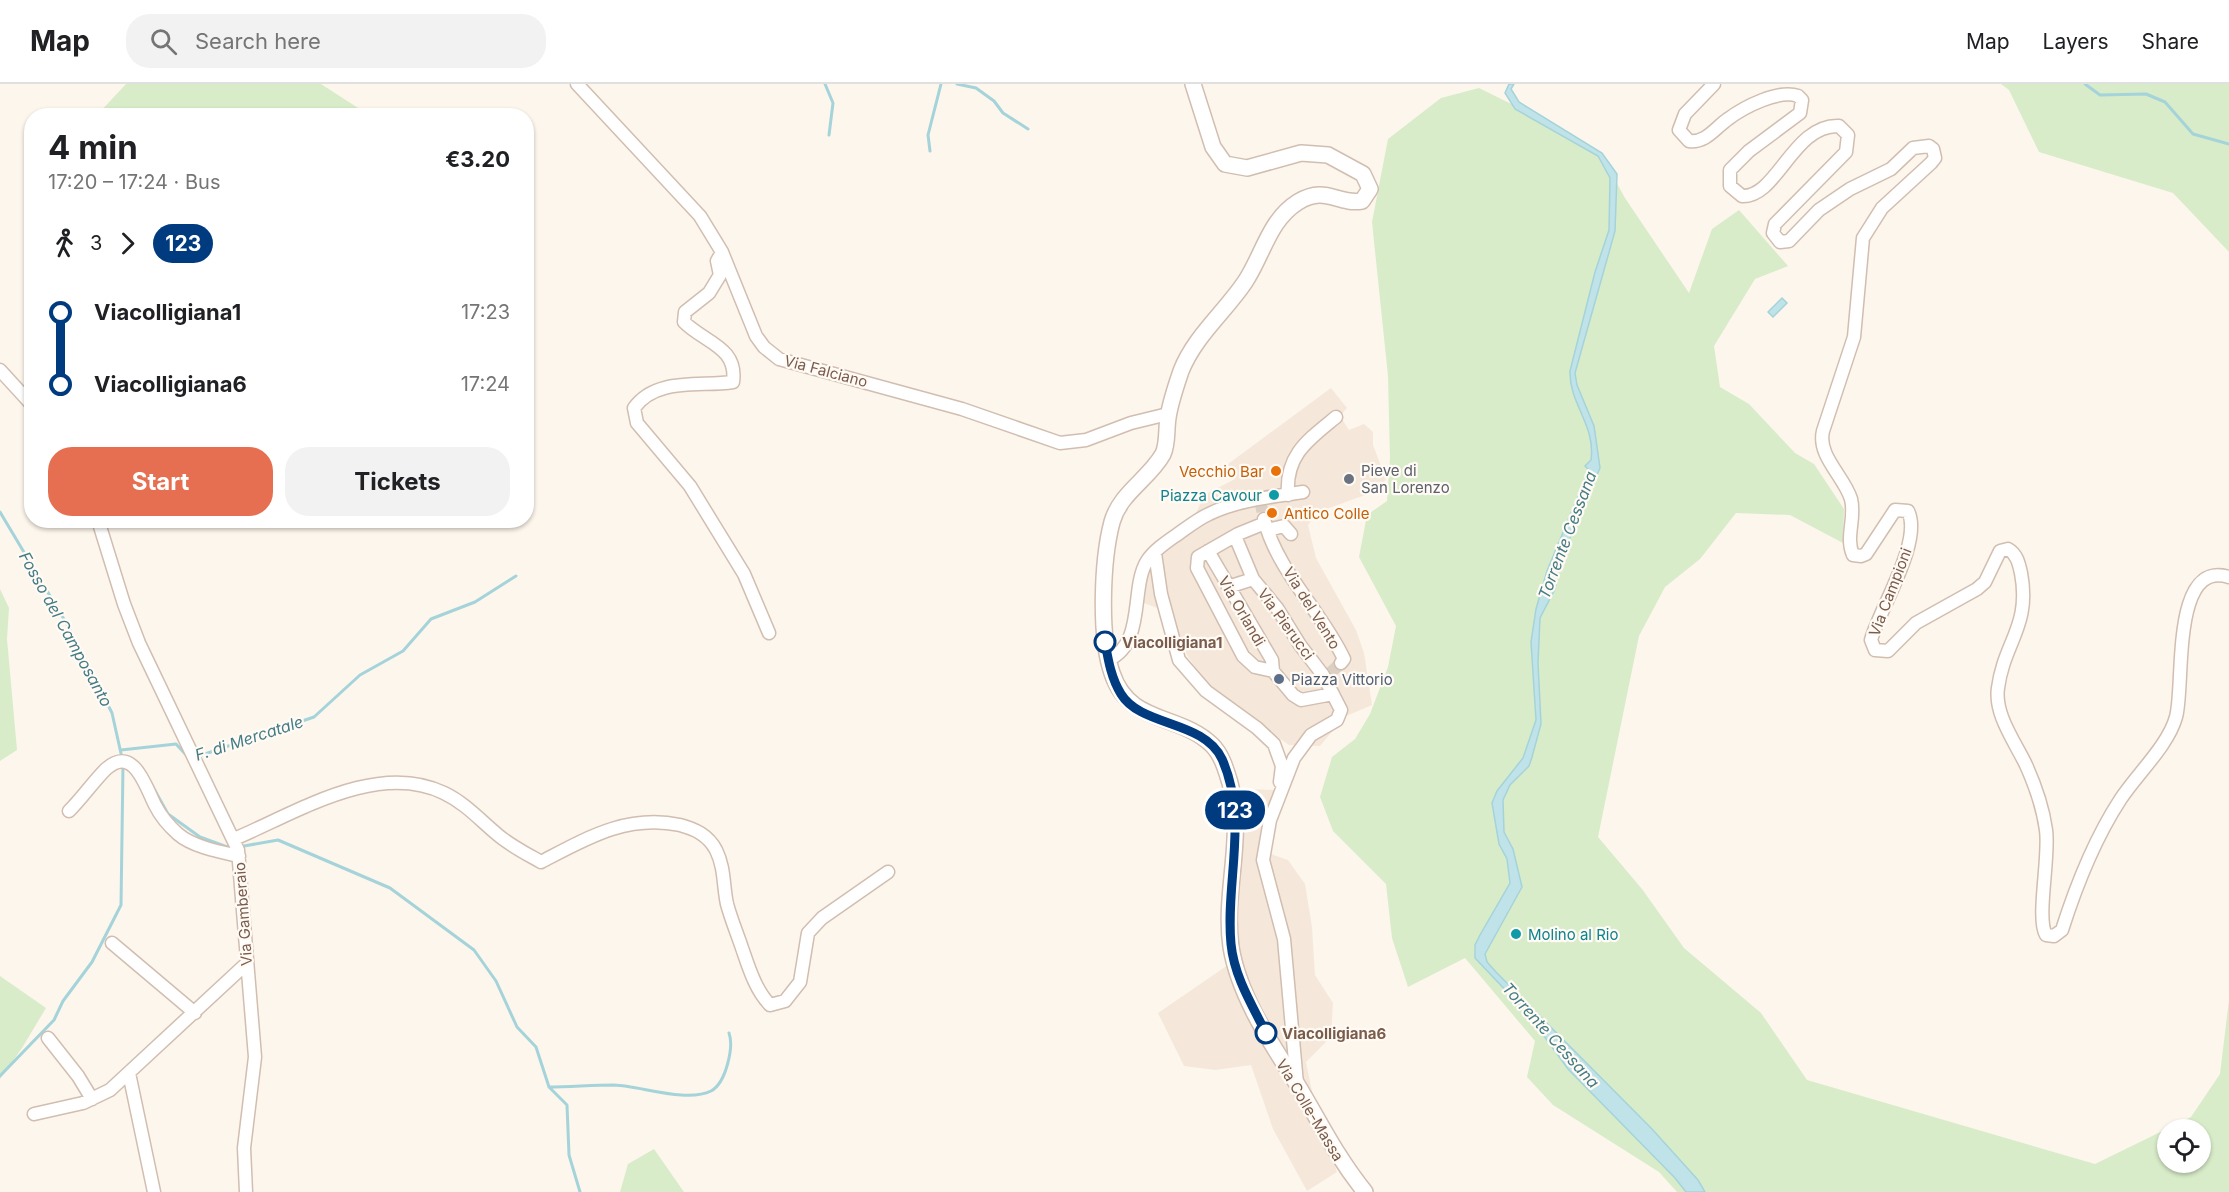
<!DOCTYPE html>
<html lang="en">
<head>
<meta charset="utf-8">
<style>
	:root { --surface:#fff; --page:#f2f2f2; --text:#202124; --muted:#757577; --line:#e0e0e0; --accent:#e76f51 }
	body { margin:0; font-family:Inter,sans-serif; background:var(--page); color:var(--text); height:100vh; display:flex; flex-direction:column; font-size:22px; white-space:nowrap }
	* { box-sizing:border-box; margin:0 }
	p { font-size:20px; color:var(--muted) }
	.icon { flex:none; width:33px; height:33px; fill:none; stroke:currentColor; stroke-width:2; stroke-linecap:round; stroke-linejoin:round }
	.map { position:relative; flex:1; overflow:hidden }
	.drawer { position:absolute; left:24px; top:24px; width:510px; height:420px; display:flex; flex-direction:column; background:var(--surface); border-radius:24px; box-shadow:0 2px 4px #0004 }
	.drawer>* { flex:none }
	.badge { padding:0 12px; border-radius:20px; font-size:21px; line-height:39px }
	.tools { position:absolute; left:2157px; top:1035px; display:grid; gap:12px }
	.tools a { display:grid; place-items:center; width:54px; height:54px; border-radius:50%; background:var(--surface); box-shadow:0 2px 4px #0004; font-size:30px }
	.map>.badge { position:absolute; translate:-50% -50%; box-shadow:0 0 0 3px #fff }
	.legs { display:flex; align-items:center; gap:9px; height:66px; padding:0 24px; font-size:20px }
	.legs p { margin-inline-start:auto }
	.head { display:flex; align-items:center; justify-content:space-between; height:102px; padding:0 24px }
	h1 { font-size:33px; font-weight:700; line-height:45px }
	.action { display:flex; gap:12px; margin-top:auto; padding:12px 24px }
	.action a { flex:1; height:69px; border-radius:24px; background:var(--accent); color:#fff; font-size:24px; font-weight:700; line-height:69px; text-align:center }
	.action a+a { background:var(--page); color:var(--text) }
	ul { padding:0 24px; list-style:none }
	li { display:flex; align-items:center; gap:21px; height:72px; font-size:22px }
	li i { display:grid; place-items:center; width:9px; height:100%; margin:0 8px; background:currentColor }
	li i::after { content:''; width:15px; height:15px; margin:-8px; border:4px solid; border-radius:50%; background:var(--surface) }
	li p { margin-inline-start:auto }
	li:first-child i { background:linear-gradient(#0000 50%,currentColor 0) }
	li:last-child i { background:linear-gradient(currentColor 50%,#0000 0) }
	header { display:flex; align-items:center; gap:36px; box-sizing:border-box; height:84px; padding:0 30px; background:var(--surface); border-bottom:2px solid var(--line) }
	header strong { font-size:28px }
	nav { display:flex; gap:33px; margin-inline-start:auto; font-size:21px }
	.search { width:420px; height:54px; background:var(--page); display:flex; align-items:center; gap:15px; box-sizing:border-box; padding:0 21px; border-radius:24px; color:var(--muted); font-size:22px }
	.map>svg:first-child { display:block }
	.residential { fill:#f5e8da }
	.green { fill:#d8ecc9; fill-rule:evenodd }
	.water { fill:#bfe3e8; stroke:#a5d3da; stroke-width:1.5 }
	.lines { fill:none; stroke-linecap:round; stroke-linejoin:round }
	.stream { stroke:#a5d3da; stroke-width:3 }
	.minor-tunnel { stroke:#dcd0c4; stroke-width:12; stroke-dasharray:12 6; stroke-linecap:butt }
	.minor-casing { stroke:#d1beb0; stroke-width:15 }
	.tertiary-casing { stroke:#d1beb0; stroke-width:18 }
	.minor { stroke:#fff; stroke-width:12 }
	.tertiary { stroke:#fff; stroke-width:15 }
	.line-1-casing { stroke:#fff; stroke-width:14 }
	.line-1 { stroke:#003b80; stroke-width:9 }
	.food-dot { fill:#e8710a; stroke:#fffaf3; stroke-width:2 }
	.worship-dot { fill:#6b7280; stroke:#fffaf3; stroke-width:2 }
	.culture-dot { fill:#0f9aa8; stroke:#fffaf3; stroke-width:2 }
	.stop-1-dot { fill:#fff; stroke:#003b80; stroke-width:3 }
	.service-dot { fill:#5c6f8a; stroke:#fffaf3; stroke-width:2 }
	.labels { text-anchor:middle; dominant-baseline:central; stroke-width:4.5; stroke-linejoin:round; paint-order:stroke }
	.street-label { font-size:15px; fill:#7a5c4d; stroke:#fffaf3 }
	.worship-label { font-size:15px; fill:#5b616d; stroke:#fffaf3; text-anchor:start }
	.food-label { font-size:15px; fill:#c56008; stroke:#fffaf3; text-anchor:end }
	.culture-label { font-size:15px; fill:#0d838f; stroke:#fffaf3; text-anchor:end }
	.stop-label { font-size:15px; font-weight:bold; fill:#7a5c4d; stroke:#fffaf3; text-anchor:start }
	.service-label { font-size:15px; fill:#4e5e75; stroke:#fffaf3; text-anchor:start }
	.water-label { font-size:16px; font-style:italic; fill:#437c86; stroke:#fffaf3 }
</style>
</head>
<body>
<header>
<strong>Map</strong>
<div class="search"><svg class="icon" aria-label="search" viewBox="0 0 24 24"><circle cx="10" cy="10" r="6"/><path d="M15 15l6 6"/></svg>Search here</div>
<nav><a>Map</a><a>Layers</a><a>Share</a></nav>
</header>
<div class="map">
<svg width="2229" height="1108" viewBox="0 0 2229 1108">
	<rect width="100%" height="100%" fill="#fdf6ec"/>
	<path class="residential" d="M1331,304L1347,324L1340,332L1349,346L1364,340L1373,348V361L1386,395L1379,406L1318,428L1308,441L1316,474L1356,546L1364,569L1372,621L1344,633L1320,662L1289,661L1211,607L1187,571L1170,529L1139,517L1146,479L1193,436L1204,411L1235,395L1228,380Z
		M1226,704L1273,706L1284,711L1271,740L1268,769L1288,776L1305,800L1312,843L1315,891L1333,919L1331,953L1306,978L1315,1022L1337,1088L1307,1107L1273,1045L1251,981L1215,986L1184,982L1158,929L1228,881L1231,755Z"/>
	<path class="green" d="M126,0H321L369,31H97Z
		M2001,0H2229V168L2173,109L2039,68L2009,6Z
		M1479,4L1568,48L1600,69L1625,114L1689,209L1712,145L1739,126L1788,182L1755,195L1714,262L1720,303L1749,320L1795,369L1814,380L1844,425L1843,459L1790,431L1736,429L1700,475L1665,503L1639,552L1598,753L1642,805L1684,864L1761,929L1807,996L2095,1080L2191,1033L2220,990L2229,916V1108H1677L1659,1088L1553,1021L1527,993L1535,957L1465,874L1408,903L1392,854L1386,800L1333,747L1320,713L1332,673L1355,655L1370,630L1388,583L1396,542L1359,473L1367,431L1387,417L1390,374L1388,292L1372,138L1388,55L1441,14ZM2168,1046H2200V1078H2168Z
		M0,505L9,524L7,555L17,666L0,677Z
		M0,892L46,924L22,964L0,995Z
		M654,1065L684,1108H620L628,1080Z"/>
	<path class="water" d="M1509,0H1514L1511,5L1519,18L1602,69L1617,90L1615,147L1575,289L1577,301L1594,342L1600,384L1559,479L1555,505L1540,534L1538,579L1541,640L1532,673L1529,682L1510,701L1503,716L1504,748L1513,765L1522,803L1485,870L1487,878L1496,888L1652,1045L1698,1096L1705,1108H1686L1675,1094L1568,985L1528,930L1475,874V861L1480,851L1510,799L1507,775L1499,760L1492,719L1497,707L1523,674L1536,636L1531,558L1536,525L1547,487L1589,386L1585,382L1591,376C1596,341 1569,320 1570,287L1595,188L1609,146L1610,94L1598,72L1515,25L1505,9Z
		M1782,214L1787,219L1773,233L1768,228Z"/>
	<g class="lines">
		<path class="stream" d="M825,0L833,19L829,51
			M957,0L976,4L994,17L1003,29L1028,45
			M2085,0L2100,11L2146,10L2165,18L2193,50L2229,60
			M930,67L928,51L941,0
			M0,428L68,542L112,629L122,674
			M121,666L176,660L188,673
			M196,673L314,633L360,591L403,567L431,535L475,518L516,492
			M153,703L168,730L200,753L230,764
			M244,762L278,756L390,804L474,866L496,897L517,943L536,963L549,1003L567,1021L569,1071L580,1108
			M0,992L54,936L63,917L92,878L121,821L123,681
			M549,1003C570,1003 592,1001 614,1001C641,1002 687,1019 711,1007C726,999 734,963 729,949"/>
		<path class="minor-tunnel" d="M1260,416L1264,435
			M1329,590L1341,579"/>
		<g class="minor-casing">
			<path id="minor" d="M577,0L700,132L722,168L756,252L764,263L779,275L962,325L1060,359L1086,356L1131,339L1168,330
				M1714,0L1685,30L1679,46L1689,57C1706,59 1715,44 1728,35C1744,23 1779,5 1798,12L1802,16L1800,29L1749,67L1730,86V102L1742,112C1777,114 1793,40 1839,42L1848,51L1846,68L1775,140L1773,149L1780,158L1789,157L1819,126L1850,105L1891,85L1913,64L1929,62L1933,65L1935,74L1931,79L1882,124L1863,154L1854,253L1823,347C1817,372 1844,392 1851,415C1856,434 1845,453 1853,471L1861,472L1866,470L1895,426L1908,427C1923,457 1880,524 1871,556L1875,566L1888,567L1916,539L1977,505L1985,498L2000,467L2008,465C2017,470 2019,480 2021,489C2031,542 2004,558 1998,604C1994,630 2015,658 2026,681C2035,701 2043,724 2046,746C2050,772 2036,834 2046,851L2054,852L2062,846C2076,802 2094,756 2120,716C2136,691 2168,662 2176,633C2185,602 2170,475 2229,493
				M722,168L717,177L720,191L709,209L685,228L684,238C705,259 738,263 733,298C700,303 656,293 634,324L637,339L690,402L744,490L769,549
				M0,286L32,321
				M1288,411C1285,371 1308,356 1336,333
				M1264,435C1278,489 1321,526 1344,575L1341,579
				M98,436L124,520L139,559L238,766L255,973L244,1064L246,1108
				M1265,439L1238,450L1198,473L1197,484L1243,572L1255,583L1273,587
				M1268,446L1284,442L1291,450
				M1235,452L1253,495L1277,524L1300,561L1323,591L1341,626L1337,636L1311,651L1294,674L1270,736L1263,776L1284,855L1297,1000
				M1208,467L1272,576L1273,587
				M1155,469L1161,510L1179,576L1206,607L1257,644L1274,660L1282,682L1280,698
				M1228,503L1253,495
				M1108,576C1146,559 1130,504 1147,477C1154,466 1168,457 1178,450C1188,443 1198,435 1209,430C1237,416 1272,413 1303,408
				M1273,587L1293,611L1301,616L1333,610
				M69,727C82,714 93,698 106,685C134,660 146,704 155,721C160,731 170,743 178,750C193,763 221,768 239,772
				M234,755C294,730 377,676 444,709C465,719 480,736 498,751C511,762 527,770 541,778C587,754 627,730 680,741C695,745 708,751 716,766C725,784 723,802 727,820C731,835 737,849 742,864C749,884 755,905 770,921L785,917L800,898L808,849L822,834L888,788
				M112,859L195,929
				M48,954L78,992L92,1015
				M129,989L154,1108
				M34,1030L83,1019L110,1006L246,880"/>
		</g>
		<g class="tertiary-casing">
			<path id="tertiary" d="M1193,0L1213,63L1225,80L1247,84L1301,69L1328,71L1363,90L1370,105L1362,117C1337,121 1326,101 1298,118C1269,136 1263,171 1245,198C1224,229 1195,252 1181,287C1176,302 1170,319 1168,334C1166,346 1168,359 1163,370C1149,395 1120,409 1112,438C1102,476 1099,552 1112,589C1129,641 1179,629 1212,661C1222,671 1226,686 1230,699C1245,754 1223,808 1231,863C1239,912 1271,959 1297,1000C1320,1038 1336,1072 1365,1108"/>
		</g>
		<use href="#minor" class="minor"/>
		<use href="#tertiary" class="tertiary"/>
	</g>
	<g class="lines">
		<g class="line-1-casing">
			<path id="line-1" d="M1105,558C1108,575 1111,594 1121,610C1141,643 1204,636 1222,675C1249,735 1225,798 1231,860C1234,892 1252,921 1266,949"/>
		</g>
		<use href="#line-1" class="line-1"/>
	</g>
	<g class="food-dot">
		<circle cx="1276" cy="387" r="6"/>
		<circle cx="1272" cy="429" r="6"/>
	</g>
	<circle class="worship-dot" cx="1349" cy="395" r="6"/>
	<g class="culture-dot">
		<circle cx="1274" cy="411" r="6"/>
		<circle cx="1516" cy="850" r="6"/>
	</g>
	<g class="stop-1-dot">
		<circle cx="1105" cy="558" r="10"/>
		<circle cx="1266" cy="949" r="10"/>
	</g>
	<circle class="service-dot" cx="1279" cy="595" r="6"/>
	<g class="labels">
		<g class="street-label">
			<text transform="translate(826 287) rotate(15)">Via Falciano</text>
			<text transform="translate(1890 508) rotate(-69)">Via Campioni</text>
			<text transform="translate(1312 524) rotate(58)">Via del Vento</text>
			<text transform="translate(1242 527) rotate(60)">Via Orlandi</text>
			<text transform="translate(1286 540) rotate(54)">Via Pierucci</text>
			<text transform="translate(243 830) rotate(-94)">Via Gamberaio</text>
			<text transform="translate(1310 1026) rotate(59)">Via Colle-Massa</text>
		</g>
		<g class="worship-label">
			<text x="1361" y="386">Pieve di<tspan x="1361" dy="17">San Lorenzo</tspan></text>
		</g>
		<g class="food-label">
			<text x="1264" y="387">Vecchio Bar</text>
			<text x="1284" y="429" text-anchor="start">Antico Colle</text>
		</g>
		<g class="culture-label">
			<text x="1262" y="411">Piazza Cavour</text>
			<text x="1528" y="850" text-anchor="start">Molino al Rio</text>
		</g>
		<g class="stop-label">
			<text x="1122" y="558">Viacolligiana1</text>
			<text x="1282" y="949">Viacolligiana6</text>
		</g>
		<g class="service-label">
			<text x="1291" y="595">Piazza Vittorio</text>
		</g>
		<g class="water-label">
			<text transform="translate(1567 451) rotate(-69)">Torrente Cessana</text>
			<text transform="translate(66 545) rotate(61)">Fosso del Camposanto</text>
			<text transform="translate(249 654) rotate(-18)">F. di Mercatale</text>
			<text transform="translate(1551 951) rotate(48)">Torrente Cessana</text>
		</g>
	</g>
</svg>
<div class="tools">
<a><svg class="icon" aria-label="locate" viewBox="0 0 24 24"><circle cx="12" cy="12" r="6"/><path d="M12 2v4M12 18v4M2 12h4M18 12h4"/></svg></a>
</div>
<b class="badge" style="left:1235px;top:726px;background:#003b80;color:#fff">123</b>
<section class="drawer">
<div class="head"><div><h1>4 min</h1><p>17:20 – 17:24 · Bus</p></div><b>€3.20</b></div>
<div class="legs"><svg class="icon" aria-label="walk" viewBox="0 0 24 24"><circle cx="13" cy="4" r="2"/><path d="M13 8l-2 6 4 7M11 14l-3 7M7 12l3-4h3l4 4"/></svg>3<svg class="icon" aria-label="forward" viewBox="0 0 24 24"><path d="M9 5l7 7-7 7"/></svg><b class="badge" style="background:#003b80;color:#fff">123</b></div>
<ul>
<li><i style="color:#003b80"></i><b>Viacolligiana1</b><p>17:23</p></li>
<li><i style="color:#003b80"></i><b>Viacolligiana6</b><p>17:24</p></li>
</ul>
<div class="action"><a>Start</a><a>Tickets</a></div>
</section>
</div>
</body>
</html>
